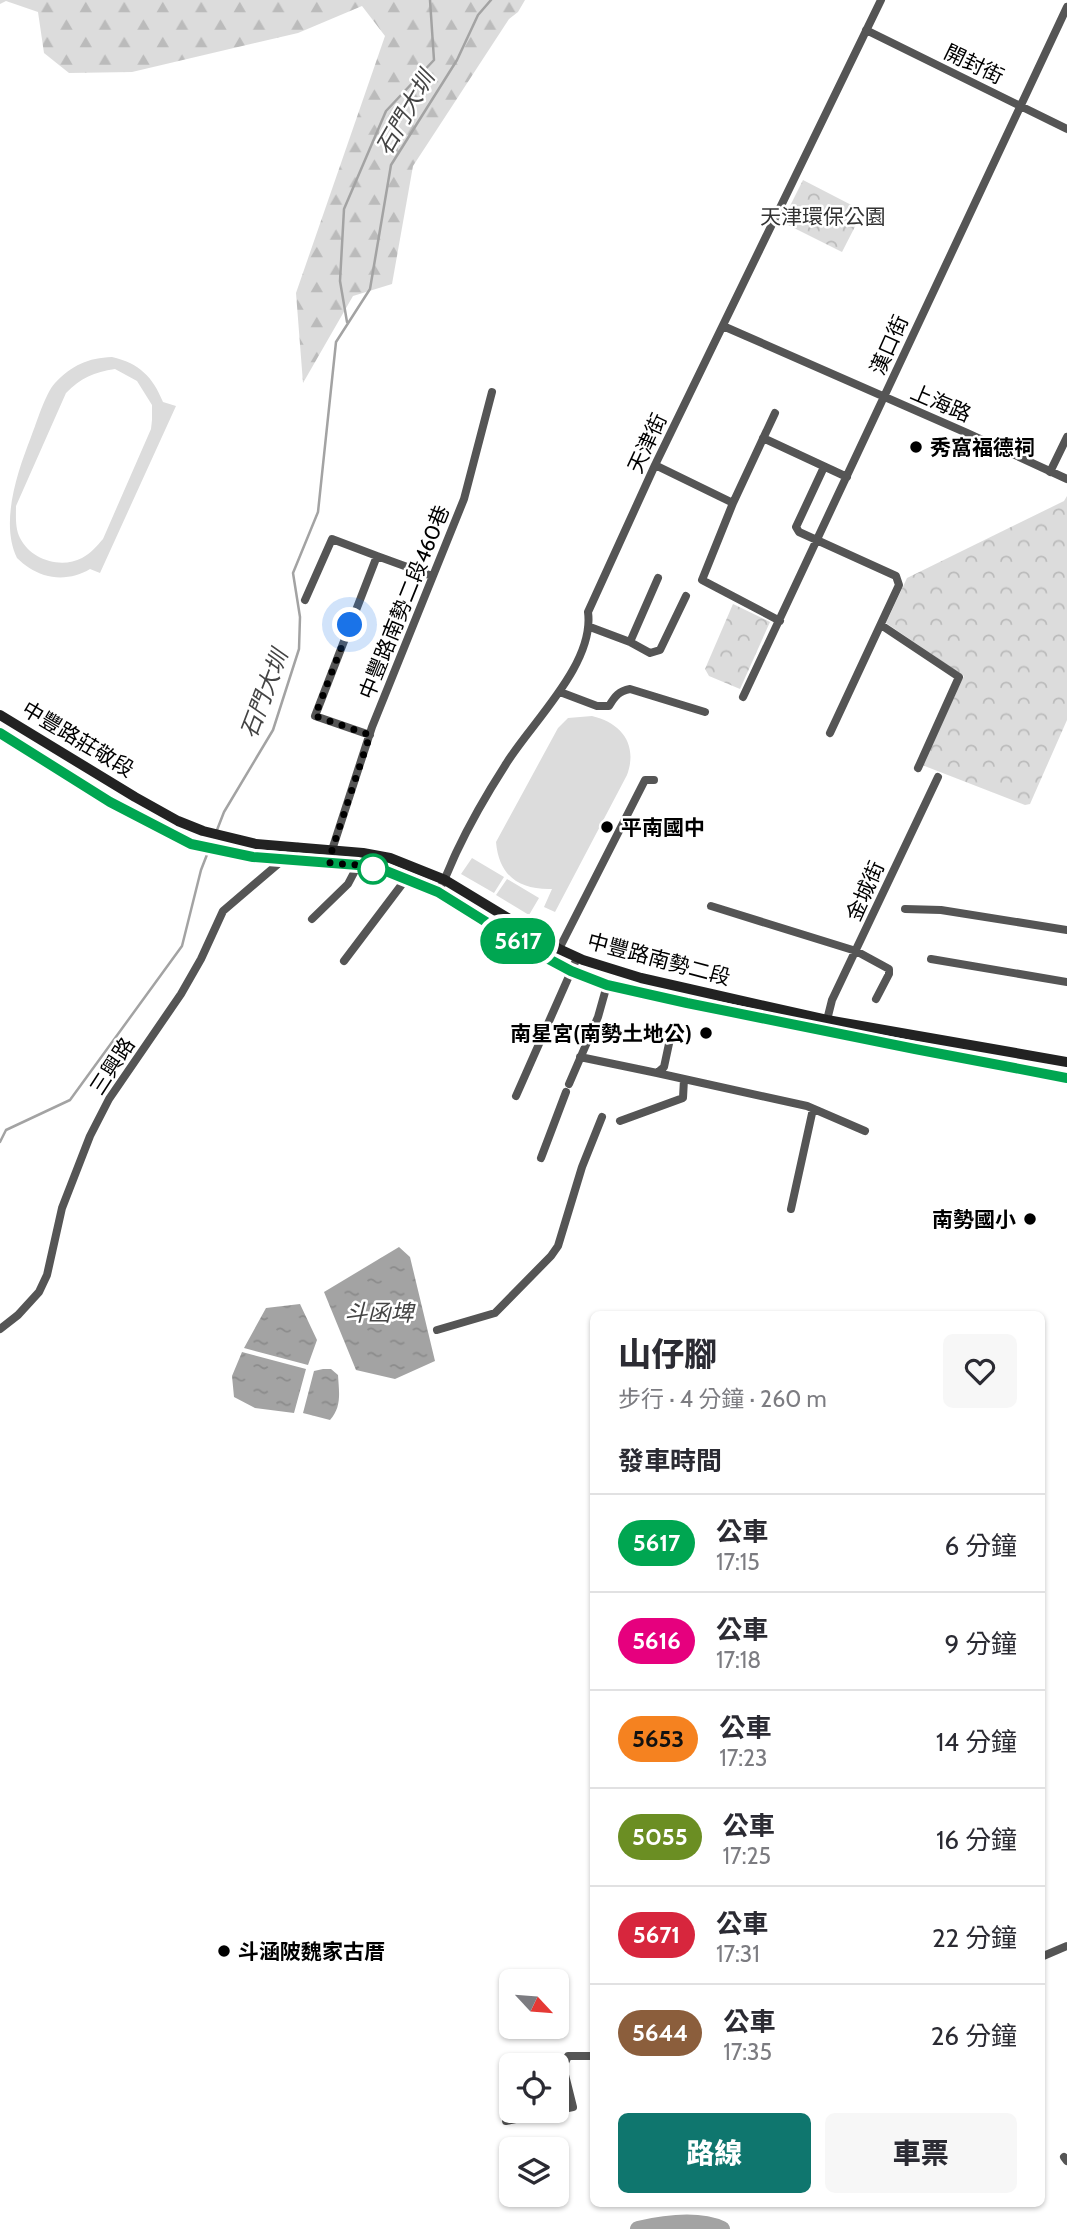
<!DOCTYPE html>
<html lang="zh-TW">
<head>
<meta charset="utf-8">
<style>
	:root { --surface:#fff; --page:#f7f7f7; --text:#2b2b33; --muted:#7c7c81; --line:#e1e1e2; --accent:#0f766e }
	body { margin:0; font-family:Cabin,"Noto Sans TC",sans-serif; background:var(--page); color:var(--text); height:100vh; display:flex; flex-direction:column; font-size:26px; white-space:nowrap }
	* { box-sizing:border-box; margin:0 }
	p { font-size:23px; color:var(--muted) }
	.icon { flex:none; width:38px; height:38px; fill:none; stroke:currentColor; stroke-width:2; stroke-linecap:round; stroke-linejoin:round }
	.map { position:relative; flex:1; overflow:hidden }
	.details { position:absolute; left:590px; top:1311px; width:455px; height:896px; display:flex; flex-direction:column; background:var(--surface); border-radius:10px; box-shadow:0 2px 5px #0004 }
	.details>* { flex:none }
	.badge { padding:0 14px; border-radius:23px; font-size:24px; line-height:46px }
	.needle { width:46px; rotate:116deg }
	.controls { position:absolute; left:499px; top:1969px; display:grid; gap:14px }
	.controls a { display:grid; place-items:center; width:70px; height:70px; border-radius:10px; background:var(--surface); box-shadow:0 2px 5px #0004; font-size:35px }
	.you { position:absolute; width:35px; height:35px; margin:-18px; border:5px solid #fff; border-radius:50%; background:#1a73e8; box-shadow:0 0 0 10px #1a73e833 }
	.map>.badge { position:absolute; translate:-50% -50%; box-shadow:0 0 0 4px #fff }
	h2 { padding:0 28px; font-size:26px; line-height:63px }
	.round { display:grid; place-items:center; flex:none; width:74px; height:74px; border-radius:10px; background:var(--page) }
	.headline { display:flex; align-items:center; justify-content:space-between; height:119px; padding:0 28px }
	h1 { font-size:33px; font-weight:800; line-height:52px }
	.cta { display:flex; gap:14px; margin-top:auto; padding:14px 28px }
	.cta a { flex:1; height:80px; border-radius:10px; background:var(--accent); color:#fff; font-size:28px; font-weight:800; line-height:80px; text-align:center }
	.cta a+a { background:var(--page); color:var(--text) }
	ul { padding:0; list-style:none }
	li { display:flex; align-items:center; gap:21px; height:98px; padding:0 28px; border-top:2px solid var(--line) }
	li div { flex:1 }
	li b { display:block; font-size:26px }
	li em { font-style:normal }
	li .badge { min-width:77px; font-weight:700; text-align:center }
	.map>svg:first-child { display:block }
	.forest { fill:url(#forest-firs) }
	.park { fill:url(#park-crowns) }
	.garden { fill:#dcdcdc; fill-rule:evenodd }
	.water { fill:url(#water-ripples) }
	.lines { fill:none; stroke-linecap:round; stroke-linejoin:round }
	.stream { stroke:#a3a3a3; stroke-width:2.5 }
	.river { stroke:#a3a3a3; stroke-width:16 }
	.street { stroke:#555; stroke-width:8 }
	.secondary { stroke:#222; stroke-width:10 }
	.line-casing { stroke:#fff; stroke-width:16 }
	.line { stroke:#00a651; stroke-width:10 }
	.walk { stroke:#000; stroke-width:7; stroke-dasharray:0 12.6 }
	.poi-dot { fill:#000; stroke:#fff; stroke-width:2.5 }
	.stop-dot { fill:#fff; stroke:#00a651; stroke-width:3.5 }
	.labels { text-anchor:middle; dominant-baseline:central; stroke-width:5; stroke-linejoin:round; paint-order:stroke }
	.street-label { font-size:21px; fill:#000; stroke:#fff }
	.park-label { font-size:21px; fill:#333; stroke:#fff }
	.poi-label { font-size:21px; font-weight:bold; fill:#000; stroke:#fff; text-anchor:start }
	.water-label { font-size:23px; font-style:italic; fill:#444; stroke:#fff }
</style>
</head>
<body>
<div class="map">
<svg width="1067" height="2229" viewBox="0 0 1067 2229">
	<defs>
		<pattern id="forest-firs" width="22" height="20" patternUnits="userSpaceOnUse" patternTransform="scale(1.75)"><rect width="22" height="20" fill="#dcdcdc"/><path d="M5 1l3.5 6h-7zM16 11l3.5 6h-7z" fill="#bbb"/></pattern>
		<pattern id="park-crowns" width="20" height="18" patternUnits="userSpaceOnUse" patternTransform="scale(1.75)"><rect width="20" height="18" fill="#dcdcdc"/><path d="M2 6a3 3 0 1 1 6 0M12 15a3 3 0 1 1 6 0" fill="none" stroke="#bbb"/></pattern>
		<pattern id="water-ripples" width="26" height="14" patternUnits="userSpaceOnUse" patternTransform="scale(1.75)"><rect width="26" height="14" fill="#a3a3a3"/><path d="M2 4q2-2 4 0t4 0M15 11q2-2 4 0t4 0" fill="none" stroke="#8b8b8b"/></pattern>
	</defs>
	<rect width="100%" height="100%" fill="#fff"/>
	<path class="forest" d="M0,0H525L518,12L509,19L413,166L392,284L353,296L303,383L296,293L385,36L362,6L298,33L132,72L69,73L44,53L38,12L6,1L0,4Z"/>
	<path class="park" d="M803,180L863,211L842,252L782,222Z
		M1067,496V720L1030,804L1025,805L922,765L964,676L886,623L907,578L1064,501Z
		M733,604L770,622L740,689L709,676L705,669Z"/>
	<path class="garden" d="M112,357C139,363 153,377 163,402L176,406L100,573L90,569C77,577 60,580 44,575C33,571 25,566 17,558C0,523 17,473 31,437C37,422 45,394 55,383C72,365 88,358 112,357ZM115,369L137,381L152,405V420L151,429L103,539C97,546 91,553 82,558C61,569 31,560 20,538C15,528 16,516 16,506L66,393C81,378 94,372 115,369Z
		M592,716C622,723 638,745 627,775L555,912L544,907L552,889C519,890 499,876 496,842L558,728L568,718Z
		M472,858L504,877L494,893L461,874Z
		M507,879L539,898L529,915L496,895Z"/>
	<path class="water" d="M399,1247L410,1257L435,1361L395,1379L356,1370L324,1292Z
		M300,1304L317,1340L308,1365L244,1348L266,1308Z
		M242,1352L306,1369L294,1413L255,1408L234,1397L232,1376Z
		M323,1369H331L338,1375C339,1392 342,1407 330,1420L303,1413L314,1371Z"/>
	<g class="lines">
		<path class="stream" d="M347,322L340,281L344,209L386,111L434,60L430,0
			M217,830L224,812L273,730L299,649L300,617L293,573L318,512L336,342L370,289L391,165L457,60L478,15L491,0
			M0,1142L6,1130L70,1100L182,946L201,870L208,852"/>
		<path class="river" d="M638,2229C664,2223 698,2218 722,2229"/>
		<path class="street" d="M866,30L1067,129
			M723,326L967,433L1067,479
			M775,413L733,503L702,580L780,621
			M763,438L847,477
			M655,465L733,503
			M824,467L796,527L799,532L896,576L899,585L830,733
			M1050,472L1067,437
			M305,600L332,539L377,556
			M881,625L959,677L918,768
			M590,627L630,642L650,653L660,650L686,596
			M630,642L658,578
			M560,692L597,706H609C615,696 619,691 630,689L705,712
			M743,697L1067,7
			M370,735L315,716L377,556L432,576
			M330,863L332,850L372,727L464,499L492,392
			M438,892C445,880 450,866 456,853C470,823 488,792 506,764C531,723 595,664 588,612L655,465L881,0
			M711,906L856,951L889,969V974L876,999
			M905,909L941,910L1067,930
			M312,919L348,884L358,865
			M559,949L645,780H654
			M931,959L1067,982
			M344,961L406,879
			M827,1020L832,1000L938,777
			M580,1057L657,1073L664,1067L670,1039
			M657,1073L807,1106L865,1131
			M569,1084L598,1017L607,985
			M516,1096L577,958
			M620,1121L683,1098L684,1079
			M541,1158L566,1092
			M791,1209L813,1109
			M0,1329L18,1315L39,1292L47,1275L62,1208L90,1136L109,1099L181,994L201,959L223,911L298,847
			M437,1330L495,1313L551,1256L558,1246L582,1167L602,1117
			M1041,1957L1067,1946
			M506,2121L573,2107L563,2067L568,2056H593
			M1064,2157L1067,2161"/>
		<path class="secondary" d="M0,715L135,797L178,821L203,831L256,844L363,853L390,858L445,880L559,949L583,960L641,978L827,1020L1067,1062
			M0,733L110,802L191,844L253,857L358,865L386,871L438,892L529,948L571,971L607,985L687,1003L915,1050L1067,1078"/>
	</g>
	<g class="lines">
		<g class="line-casing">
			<path id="line" d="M0,733L110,802L191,844L253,857L358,865L386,871L438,892L528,948L571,971L607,985L687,1003L915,1049L1067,1078"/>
		</g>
		<use href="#line" class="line"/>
		<path class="walk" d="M350,625L315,716L370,735L332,850L330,863L358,865L373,869"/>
	</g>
	<g class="poi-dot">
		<circle cx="916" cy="447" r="7"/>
		<circle cx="607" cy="827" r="7"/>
		<circle cx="706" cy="1033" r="7"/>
		<circle cx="1030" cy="1219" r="7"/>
		<circle cx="224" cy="1951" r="7"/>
	</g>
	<circle class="stop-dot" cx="373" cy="869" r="14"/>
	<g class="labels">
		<g class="street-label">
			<text transform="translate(974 64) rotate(26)">開封街</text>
			<text transform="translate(889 345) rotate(-66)">漢口街</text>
			<text transform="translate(941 403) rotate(23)">上海路</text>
			<text transform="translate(647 443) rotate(-65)">天津街</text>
			<text transform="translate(404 602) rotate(-68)">中豐路南勢二段460巷</text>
			<text transform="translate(78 739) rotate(31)">中豐路莊敬段</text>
			<text transform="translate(865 891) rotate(-66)">金城街</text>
			<text transform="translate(659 959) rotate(15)">中豐路南勢二段</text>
			<text transform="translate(112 1066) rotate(-57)">三興路</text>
		</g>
		<g class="park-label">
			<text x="823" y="216">天津環保公園</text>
		</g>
		<g class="poi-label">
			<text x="930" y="447">秀窩福德祠</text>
			<text x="621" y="827">平南國中</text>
			<text x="692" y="1033" text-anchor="end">南星宮(南勢土地公)</text>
			<text x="1016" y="1219" text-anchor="end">南勢國小</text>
			<text x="238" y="1951">斗涵陂魏家古厝</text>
		</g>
		<g class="water-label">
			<text transform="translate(405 113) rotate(-60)">石門大圳</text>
			<text transform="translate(264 694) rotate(-69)">石門大圳</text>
			<text x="379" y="1313">斗函埤</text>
		</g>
	</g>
</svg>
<div class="controls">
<a><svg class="needle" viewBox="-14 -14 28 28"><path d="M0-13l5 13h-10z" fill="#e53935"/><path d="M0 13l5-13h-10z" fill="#7c7c81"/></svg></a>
<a><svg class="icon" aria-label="locate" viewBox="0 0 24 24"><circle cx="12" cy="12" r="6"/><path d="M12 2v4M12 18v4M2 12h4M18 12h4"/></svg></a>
<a><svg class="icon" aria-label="layers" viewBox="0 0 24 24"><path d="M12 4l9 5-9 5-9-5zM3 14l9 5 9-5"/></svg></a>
</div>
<div class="you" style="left:350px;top:625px"></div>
<b class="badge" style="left:518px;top:941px;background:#00a651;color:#fff">5617</b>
<section class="details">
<div class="headline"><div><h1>山仔腳</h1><p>步行 · 4 分鐘 · 260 m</p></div><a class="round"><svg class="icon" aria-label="heart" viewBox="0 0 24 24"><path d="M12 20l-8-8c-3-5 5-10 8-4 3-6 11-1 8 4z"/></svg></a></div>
<h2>發車時間</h2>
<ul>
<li><span class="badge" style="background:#00a651;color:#fff">5617</span><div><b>公車</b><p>17:15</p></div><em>6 分鐘</em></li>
<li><span class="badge" style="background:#e6007e;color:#fff">5616</span><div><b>公車</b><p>17:18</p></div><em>9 分鐘</em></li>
<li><span class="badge" style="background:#f58220;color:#111">5653</span><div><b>公車</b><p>17:23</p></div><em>14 分鐘</em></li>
<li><span class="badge" style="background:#6b8e23;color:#fff">5055</span><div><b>公車</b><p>17:25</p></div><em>16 分鐘</em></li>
<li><span class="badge" style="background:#d7263d;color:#fff">5671</span><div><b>公車</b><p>17:31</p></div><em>22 分鐘</em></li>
<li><span class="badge" style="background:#8b5e3c;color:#fff">5644</span><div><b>公車</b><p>17:35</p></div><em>26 分鐘</em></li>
</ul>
<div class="cta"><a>路線</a><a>車票</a></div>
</section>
</div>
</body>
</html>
